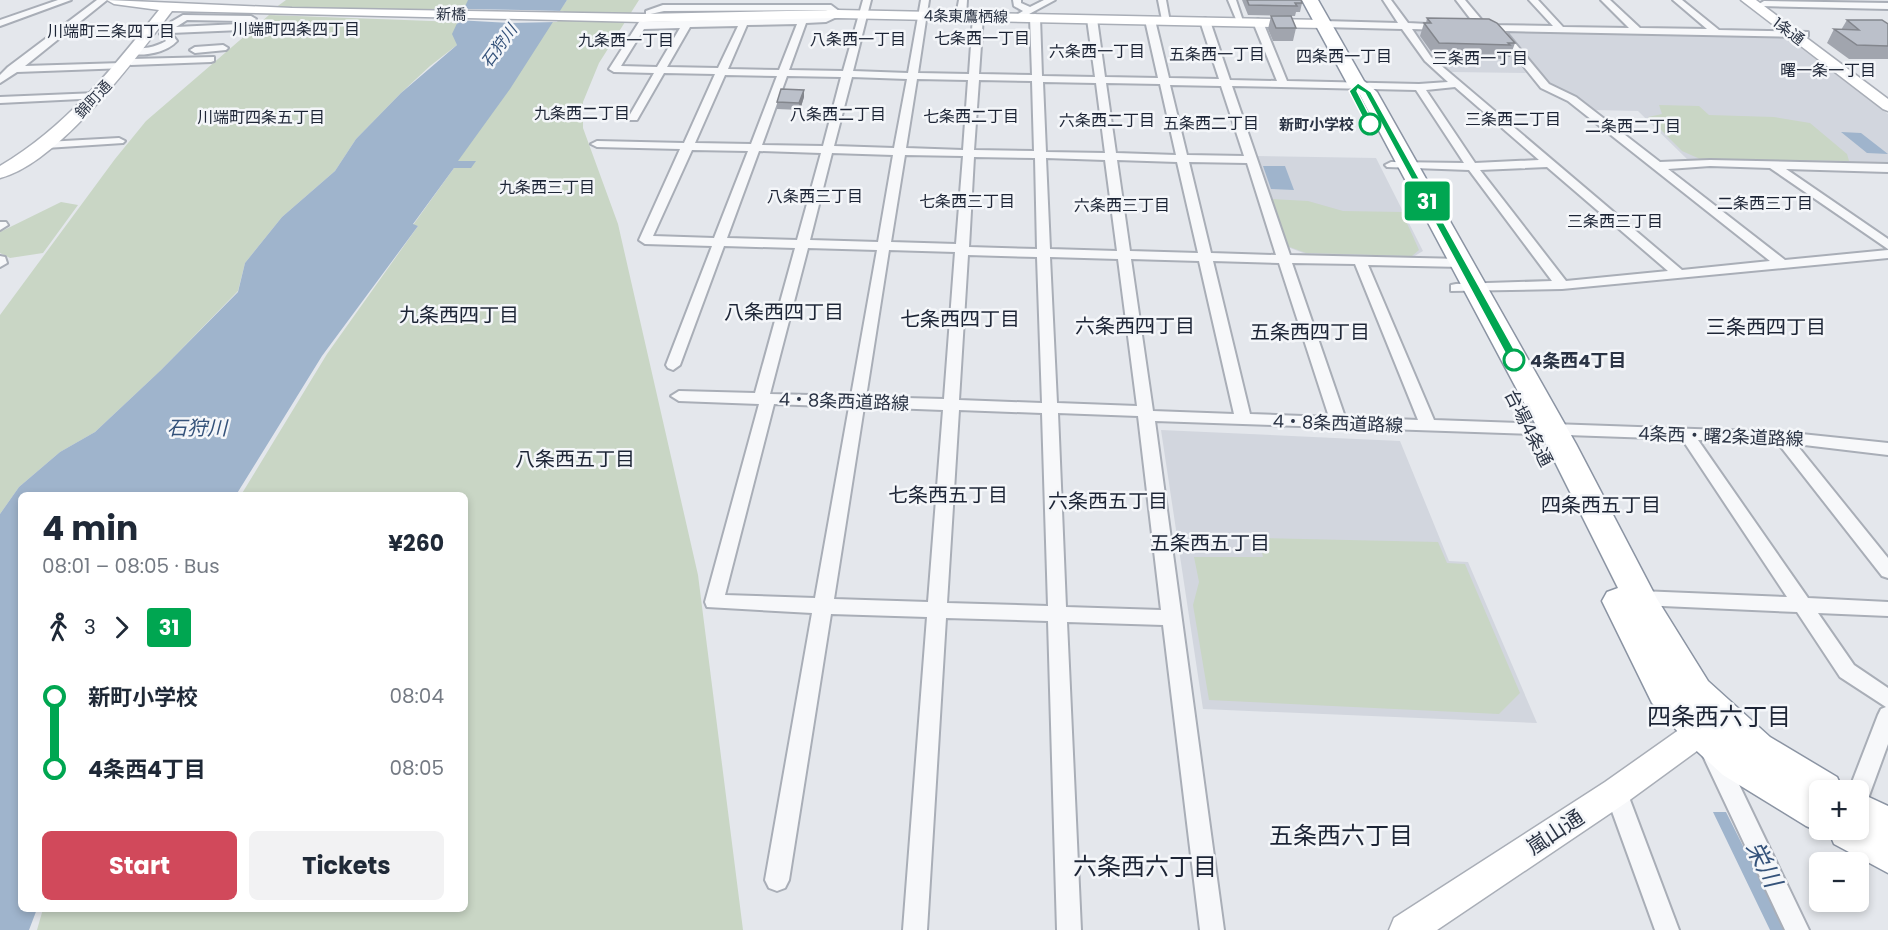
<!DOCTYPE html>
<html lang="en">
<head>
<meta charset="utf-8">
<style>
	:root { --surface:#fff; --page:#f2f2f3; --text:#1f2937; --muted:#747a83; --accent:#d1495b }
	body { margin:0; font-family:Poppins,"Noto Sans JP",sans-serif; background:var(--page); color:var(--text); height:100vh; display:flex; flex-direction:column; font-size:22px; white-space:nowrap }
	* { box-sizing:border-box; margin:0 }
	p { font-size:20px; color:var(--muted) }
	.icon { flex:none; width:33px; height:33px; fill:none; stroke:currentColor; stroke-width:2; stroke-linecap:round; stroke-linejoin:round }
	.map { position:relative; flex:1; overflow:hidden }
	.side { position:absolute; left:18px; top:492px; width:450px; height:420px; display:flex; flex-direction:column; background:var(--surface); border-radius:9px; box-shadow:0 3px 9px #0003 }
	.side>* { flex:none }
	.badge { padding:0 12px; border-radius:4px; font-size:21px; line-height:39px }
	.fabs { position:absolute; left:1809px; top:780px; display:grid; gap:12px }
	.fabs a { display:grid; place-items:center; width:60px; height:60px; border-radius:9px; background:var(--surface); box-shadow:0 3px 9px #0003; font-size:30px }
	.map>.badge { position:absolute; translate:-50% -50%; box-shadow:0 0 0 3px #fff }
	.legs { display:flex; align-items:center; gap:9px; height:66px; padding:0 24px; font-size:20px }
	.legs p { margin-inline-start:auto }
	.summary { display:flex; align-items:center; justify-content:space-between; height:102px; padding:0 24px }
	h1 { font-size:33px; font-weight:700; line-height:45px }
	.button { display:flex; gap:12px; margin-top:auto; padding:12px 24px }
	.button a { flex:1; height:69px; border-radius:9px; background:var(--accent); color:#fff; font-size:24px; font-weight:700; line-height:69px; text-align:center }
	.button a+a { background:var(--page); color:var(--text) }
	ul { padding:0 24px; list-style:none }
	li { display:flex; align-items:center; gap:21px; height:72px; font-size:22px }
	li i { display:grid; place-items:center; width:9px; height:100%; margin:0 8px; background:currentColor }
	li i::after { content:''; width:15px; height:15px; margin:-8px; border:4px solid; border-radius:50%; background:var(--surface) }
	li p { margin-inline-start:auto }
	li:first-child i { background:linear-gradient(#0000 50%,currentColor 0) }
	li:last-child i { background:linear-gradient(currentColor 50%,#0000 0) }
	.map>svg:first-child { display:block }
	.built { fill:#d2d6de }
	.green { fill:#c9d6c5 }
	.water { fill:#9fb4cc }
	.pier { fill:#e4e7ec }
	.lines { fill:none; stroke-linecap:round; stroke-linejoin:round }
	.street-casing { stroke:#a9aeb7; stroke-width:4 }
	.secondary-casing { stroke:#a9aeb7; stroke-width:3 }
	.highway-casing { stroke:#8b94a3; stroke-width:3 }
	.street { fill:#f7f8fa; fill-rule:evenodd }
	.secondary { fill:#fff; fill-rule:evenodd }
	.highway { fill:#fff; fill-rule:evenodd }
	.wall { fill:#a1a5ae }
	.shaded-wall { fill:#83868d }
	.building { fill:#bbc0ca; stroke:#83868d; stroke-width:1.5 }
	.line-1 { fill:#00a651; stroke:#fff; stroke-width:1.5 }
	.stop-1-dot { fill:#fff; stroke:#00a651; stroke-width:3 }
	.labels { text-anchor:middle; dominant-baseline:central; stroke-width:5; stroke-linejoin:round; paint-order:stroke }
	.far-street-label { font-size:15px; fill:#2b3445; stroke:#f4f6f9 }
	.far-stop-label { font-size:15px; font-weight:bold; fill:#2b3445; stroke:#f4f6f9; text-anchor:end }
	.far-neighbourhood-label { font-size:16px; fill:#1d2536; stroke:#f4f6f9 }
	.far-water-label { font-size:16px; font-style:italic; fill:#34527a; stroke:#f4f6f9 }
	.stop-label { font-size:18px; font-weight:bold; fill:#2b3445; stroke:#f4f6f9; text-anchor:start }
	.street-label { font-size:18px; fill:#2b3445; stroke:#f4f6f9 }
	.neighbourhood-label { font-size:20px; fill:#1d2536; stroke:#f4f6f9 }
	.water-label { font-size:20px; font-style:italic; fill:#34527a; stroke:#f4f6f9 }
	.near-street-label { font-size:21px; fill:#2b3445; stroke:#f4f6f9 }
	.near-neighbourhood-label { font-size:24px; fill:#1d2536; stroke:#f4f6f9 }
	.near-water-label { font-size:24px; font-style:italic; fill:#34527a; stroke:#f4f6f9 }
</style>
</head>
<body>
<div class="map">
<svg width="1888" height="930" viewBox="0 0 1888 930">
	<rect width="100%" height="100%" fill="#e4e7ec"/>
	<path class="built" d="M1412,29L1491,30L1526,73L1451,72L1431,57Z
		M1503,30L1786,36L1888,114V164L1689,161L1638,111L1593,110L1576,98L1549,85Z
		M1255,156L1376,158L1423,251L1413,257L1306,254L1285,246Z
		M1161,430L1400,441L1449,561L1468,562L1537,723L1203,709Z"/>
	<path class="green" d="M286,0H469L465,15L271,11Z
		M567,0H639L599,63L583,102V128L618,224L698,575L743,930H37L43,909H465V495H241L327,354L418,226L413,225L454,168H470L475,161H457Z
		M269,15L459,22L455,31L457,45L430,66L401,93L356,139L335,171L282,217L245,263L238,291L161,370L95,432L60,452L19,487L0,514V315L115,159L146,121Z
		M1659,105L1699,106L1709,115L1774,117L1810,123L1847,154L1849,161L1700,159L1682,151L1648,117L1662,114Z
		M1271,199L1308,201L1343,211L1402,212L1419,250L1412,256L1306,253L1287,246Z
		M61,202L78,205L43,253L10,258L0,253V232Z
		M1259,538L1438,542L1447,563L1465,564L1520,693L1499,714L1209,700L1193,605L1199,582L1194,557H1263Z"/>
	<path class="water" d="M468,0H567L510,89L458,161H476L471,168H454L413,224L418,226L322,356L236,495H21V909H37L29,930H0V514L19,487L60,452L95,432L161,370L238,292L245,263L282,217L335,171L356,139L401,93L457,45L452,34Z
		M1841,132L1861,133L1888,154L1867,153Z
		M1263,166H1285L1294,190L1271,189Z
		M1713,812H1726L1785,930H1770Z"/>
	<path class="pier" d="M461,9L522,10L564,11L557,22L510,23L456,20Z"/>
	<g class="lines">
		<g class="street-casing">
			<path id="street" d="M58,0H71L0,26V20Z
				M97,0H107L25,66L122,63L127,66L126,68L17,72L0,83V75L8,67Z
				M863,0H871L853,71L908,73L921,0H929L918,73L969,74L973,16L978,13L983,16L979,74L1032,75L1030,17L1035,14L1040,17L1042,76L1095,77L1087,19L1092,16L1097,19L1105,77L1158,78L1145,20L1150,17L1155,20L1169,78L1219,79L1200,21L1205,18L1210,21L1230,80L1277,81L1253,22L1258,19L1263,22L1287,81L1419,84L1448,82L1425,61L1402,29L1323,27L1318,24L1323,21L1398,23L1383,0H1391L1408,23L1447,25L1449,27L1444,30L1412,29L1431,57L1682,270L1770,261L1568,101L1541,88L1495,31L1479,30L1456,0H1465L1486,25L1553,26L1529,0H1538L1563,27L1629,28L1601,0H1610L1640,28L1707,29L1673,0H1682L1719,30L1808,32V36L1805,37L1505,31L1549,84L1576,97L1660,162L1710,160L1888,164V172L1786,169L1888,239V249L1770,168L1710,166L1668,169L1785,260L1888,250V258L1562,289L1451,291V285L1456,284L1552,281L1469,170L1387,167L1385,165L1391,162L1464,163L1416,90L1232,86L1290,255L1462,259L1469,263L1462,267L1368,265L1434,420L1782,432L1888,443V455L1796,444L1888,558V578L1882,576L1777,442L1698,440L1808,598L1888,602V616L1818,613L1854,665L1888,688V744L1866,804L1858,807V790H1849L1878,715L1881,709L1886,707L1840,677L1797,612L1640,605L1633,603L1631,598L1633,593L1640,591L1787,597L1682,439L1155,421L1224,930H1200L1163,625L1067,622L1081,930H1057L1048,621L946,618L927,930H903L927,617L831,614L789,880L785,888L777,891L769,888L765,880L812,613L707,607L705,602L759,404L679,401L671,396L679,391L755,393L795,248L724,246L680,365L673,370L668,368L666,365L712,246L645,244L639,240L680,149L597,147L591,144L597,141L684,143L715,74L664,73L637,120H629L628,118L654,73L614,72L609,69L639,22L822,17L831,13L826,10L664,11L646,15V11L663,5H831L843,14L826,22L806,23L789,70L843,71ZM797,24L779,70L728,69L747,25ZM738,26L718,68L667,67L690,27ZM680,28L657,67L621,66L644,29ZM725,75L777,76L751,144L695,143ZM787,76L841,77L823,146L762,145ZM852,77L907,79L894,148L834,146ZM917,79L968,80L963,150L906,148ZM979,80L1032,81L1034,151L974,150ZM1043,82L1096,83L1105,153L1046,152ZM1106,83L1160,84L1176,155L1116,153ZM1170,85L1221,86L1244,156L1187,155ZM1455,87L1539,160L1475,163L1426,90ZM692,150L748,151L714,238L653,236ZM759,151L821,153L797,240L727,238ZM832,153L893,155L878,242L810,240ZM905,155L963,156L956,244L891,242ZM974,157L1035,158L1037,249L969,247ZM1046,158L1105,160L1117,251L1050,249ZM1117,160L1177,162L1198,253L1130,251ZM1189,162L1247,163L1276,255L1211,253ZM1547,167L1668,271L1566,281L1480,170ZM808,248L877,250L851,396L770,394ZM889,250L955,252L944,399L866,397ZM968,255L1037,257L1042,403L959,400ZM1050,257L1118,259L1137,406L1057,403ZM1131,259L1199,261L1234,414L1153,411ZM1213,261L1279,263L1329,417L1250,414ZM1292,263L1355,264L1418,420L1345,417ZM774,404L849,407L815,598L725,595ZM864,407L943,410L928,602L834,599ZM959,410L1042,413L1048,606L947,603ZM1058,413L1138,416L1161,610L1066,607Z
				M959,0H967L966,16L961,19L956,16Z
				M1013,0H1021V3L1030,7L1044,0H1055L1018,20L1013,17L1023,11L1014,6Z
				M1158,0H1166L1170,22L1162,20Z
				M1228,0H1236L1244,24H1238Z
				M1764,1L1888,3V9L1761,6L1759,4Z
				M183,15L251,16L256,19L241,30L171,33L177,41C166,53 145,56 130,54V50C143,48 155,48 166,41L160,34L171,22ZM187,20L242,21L239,24L176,27Z
				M223,45L228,48L226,50L195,53L190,50L195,47Z
				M214,57V61L211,62L131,65L126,62L131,59Z
				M97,93L101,94V98L0,103V97Z
				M119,138L125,141L123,143L46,148L40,145L46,142Z
				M0,222H6L8,225L0,230Z
				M0,256L5,257L7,263L0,267Z
				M1714,747L1722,749L1809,930H1785L1703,756L1706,749Z
				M1616,782L1624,785L1627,792L1679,930H1655L1605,792L1608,785Z"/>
		</g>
		<g class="secondary-casing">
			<path id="secondary" d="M107,0L292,8L643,14L838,10L1323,20L1330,24L1323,28L838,18L643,22L172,11C136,58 58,164 0,178V166C66,127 112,69 159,10L114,4Z
				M1741,0H1756L1888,99V111L1883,109Z
				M1701,718L1712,722L1716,731L1712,740L1627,802L1437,930H1389L1394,918L1605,782L1690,722Z"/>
		</g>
		<g class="highway-casing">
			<path id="highway" d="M1302,0H1318L1364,81L1377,92L1576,444L1657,599L1708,681L1770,737L1837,777L1843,790H1820V830H1826L1820,832L1806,826L1723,775L1688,743L1652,703L1602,601L1607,592L1618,588L1546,444L1360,95L1348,85Z
				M1858,792L1888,806V873L1834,844L1828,830H1858Z"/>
		</g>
		<use href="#street" class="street"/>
		<use href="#secondary" class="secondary"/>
		<use href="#highway" class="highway"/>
	</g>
	<path class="wall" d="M1242,0H1301L1302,3L1300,12H1296L1295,16L1248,15Z
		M1271,16L1296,28L1293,41H1273L1268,29Z
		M1427,18L1515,43L1510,57L1506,56L1505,59L1435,57L1420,36L1424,23H1426Z
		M1847,20L1888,24V59H1849L1827,43L1834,29L1841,30Z
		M804,97L800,110L777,109V102Z"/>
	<path class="shaded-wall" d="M804,90V97L800,110L799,103Z"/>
	<path class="building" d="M1247,0H1301L1302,3H1295L1297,6L1249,5Z
		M1271,16H1291L1296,28H1276Z
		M1427,18L1489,19L1497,23L1515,43H1508L1510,45L1439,43L1424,23H1431Z
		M1847,20H1882L1888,24V46L1857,45L1834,29L1859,30Z
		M781,89L804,90L799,103L777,102Z"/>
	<path class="line-1" d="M1358,83L1371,92L1520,360L1518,362L1509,360L1365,93L1358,89L1357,91L1374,124L1370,126L1366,124L1349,91Z"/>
	<g class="stop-1-dot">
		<circle cx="1370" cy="124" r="10"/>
		<circle cx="1514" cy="360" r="10"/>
	</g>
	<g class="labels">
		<g class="far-street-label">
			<text transform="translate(451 14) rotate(1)">新橋</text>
			<text transform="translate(966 16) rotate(1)">4条東鷹栖線</text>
			<text transform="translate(1789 31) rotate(37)">1条通</text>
			<text transform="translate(93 99) rotate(-47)">錦町通</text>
		</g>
		<g class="far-stop-label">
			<text x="1354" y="124">新町小学校</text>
		</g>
		<g class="far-neighbourhood-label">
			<text x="296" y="29">川端町四条四丁目</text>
			<text x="111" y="31">川端町三条四丁目</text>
			<text x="982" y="38">七条西一丁目</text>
			<text x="858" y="39">八条西一丁目</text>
			<text x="626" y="40">九条西一丁目</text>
			<text x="1097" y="51">六条西一丁目</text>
			<text x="1217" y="54">五条西一丁目</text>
			<text x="1344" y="56">四条西一丁目</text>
			<text x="1480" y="58">三条西一丁目</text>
			<text x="1828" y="70">曙一条一丁目</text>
			<text x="582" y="113">九条西二丁目</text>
			<text x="838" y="114">八条西二丁目</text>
			<text x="971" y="116">七条西二丁目</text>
			<text x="261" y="117">川端町四条五丁目</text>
			<text x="1513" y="119">三条西二丁目</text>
			<text x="1107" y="120">六条西二丁目</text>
			<text x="1211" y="123">五条西二丁目</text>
			<text x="1633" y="126">二条西二丁目</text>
			<text x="547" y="187">九条西三丁目</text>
			<text x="815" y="196">八条西三丁目</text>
			<text x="967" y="201">七条西三丁目</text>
			<text x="1765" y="203">二条西三丁目</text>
			<text x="1122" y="205">六条西三丁目</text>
			<text x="1615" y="221">三条西三丁目</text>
		</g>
		<g class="far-water-label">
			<text transform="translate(499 46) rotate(-54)">石狩川</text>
		</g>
		<g class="stop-label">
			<text x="1530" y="360">4条西4丁目</text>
		</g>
		<g class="street-label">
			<text transform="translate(844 401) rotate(2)">4・8条西道路線</text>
			<text transform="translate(1338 423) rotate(2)">4・8条西道路線</text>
			<text transform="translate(1529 428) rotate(63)">台場4条通</text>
			<text transform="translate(1721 436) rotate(2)">4条西・曙2条道路線</text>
		</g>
		<g class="neighbourhood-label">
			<text x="784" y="312">八条西四丁目</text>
			<text x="459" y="315">九条西四丁目</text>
			<text x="960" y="319">七条西四丁目</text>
			<text x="1135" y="326">六条西四丁目</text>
			<text x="1766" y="327">三条西四丁目</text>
			<text x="1310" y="332">五条西四丁目</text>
			<text x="575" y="459">八条西五丁目</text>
			<text x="948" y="495">七条西五丁目</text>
			<text x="1108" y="501">六条西五丁目</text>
			<text x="1601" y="505">四条西五丁目</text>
			<text x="1210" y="543">五条西五丁目</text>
		</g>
		<g class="water-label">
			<text x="197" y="428">石狩川</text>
		</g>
		<g class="near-street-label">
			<text transform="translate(1555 832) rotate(-33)">嵐山通</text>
		</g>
		<g class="near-neighbourhood-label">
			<text x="1719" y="716">四条西六丁目</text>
			<text x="1341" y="835">五条西六丁目</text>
			<text x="1145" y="866">六条西六丁目</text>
		</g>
		<g class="near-water-label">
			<text transform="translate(1764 864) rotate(63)">栄川</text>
		</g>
	</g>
</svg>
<div class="fabs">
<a>+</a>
<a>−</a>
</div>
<b class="badge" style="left:1427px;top:201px;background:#00a651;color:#fff">31</b>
<section class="side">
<div class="summary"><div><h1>4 min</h1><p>08:01 – 08:05 · Bus</p></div><b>¥260</b></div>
<div class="legs"><svg class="icon" aria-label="walk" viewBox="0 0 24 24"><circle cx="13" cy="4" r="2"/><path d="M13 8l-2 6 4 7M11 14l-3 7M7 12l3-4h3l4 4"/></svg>3<svg class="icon" aria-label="forward" viewBox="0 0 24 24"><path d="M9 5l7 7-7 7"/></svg><b class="badge" style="background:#00a651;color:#fff">31</b></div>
<ul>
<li><i style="color:#00a651"></i><b>新町小学校</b><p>08:04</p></li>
<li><i style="color:#00a651"></i><b>4条西4丁目</b><p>08:05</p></li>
</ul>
<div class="button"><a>Start</a><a>Tickets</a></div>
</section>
</div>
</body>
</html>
